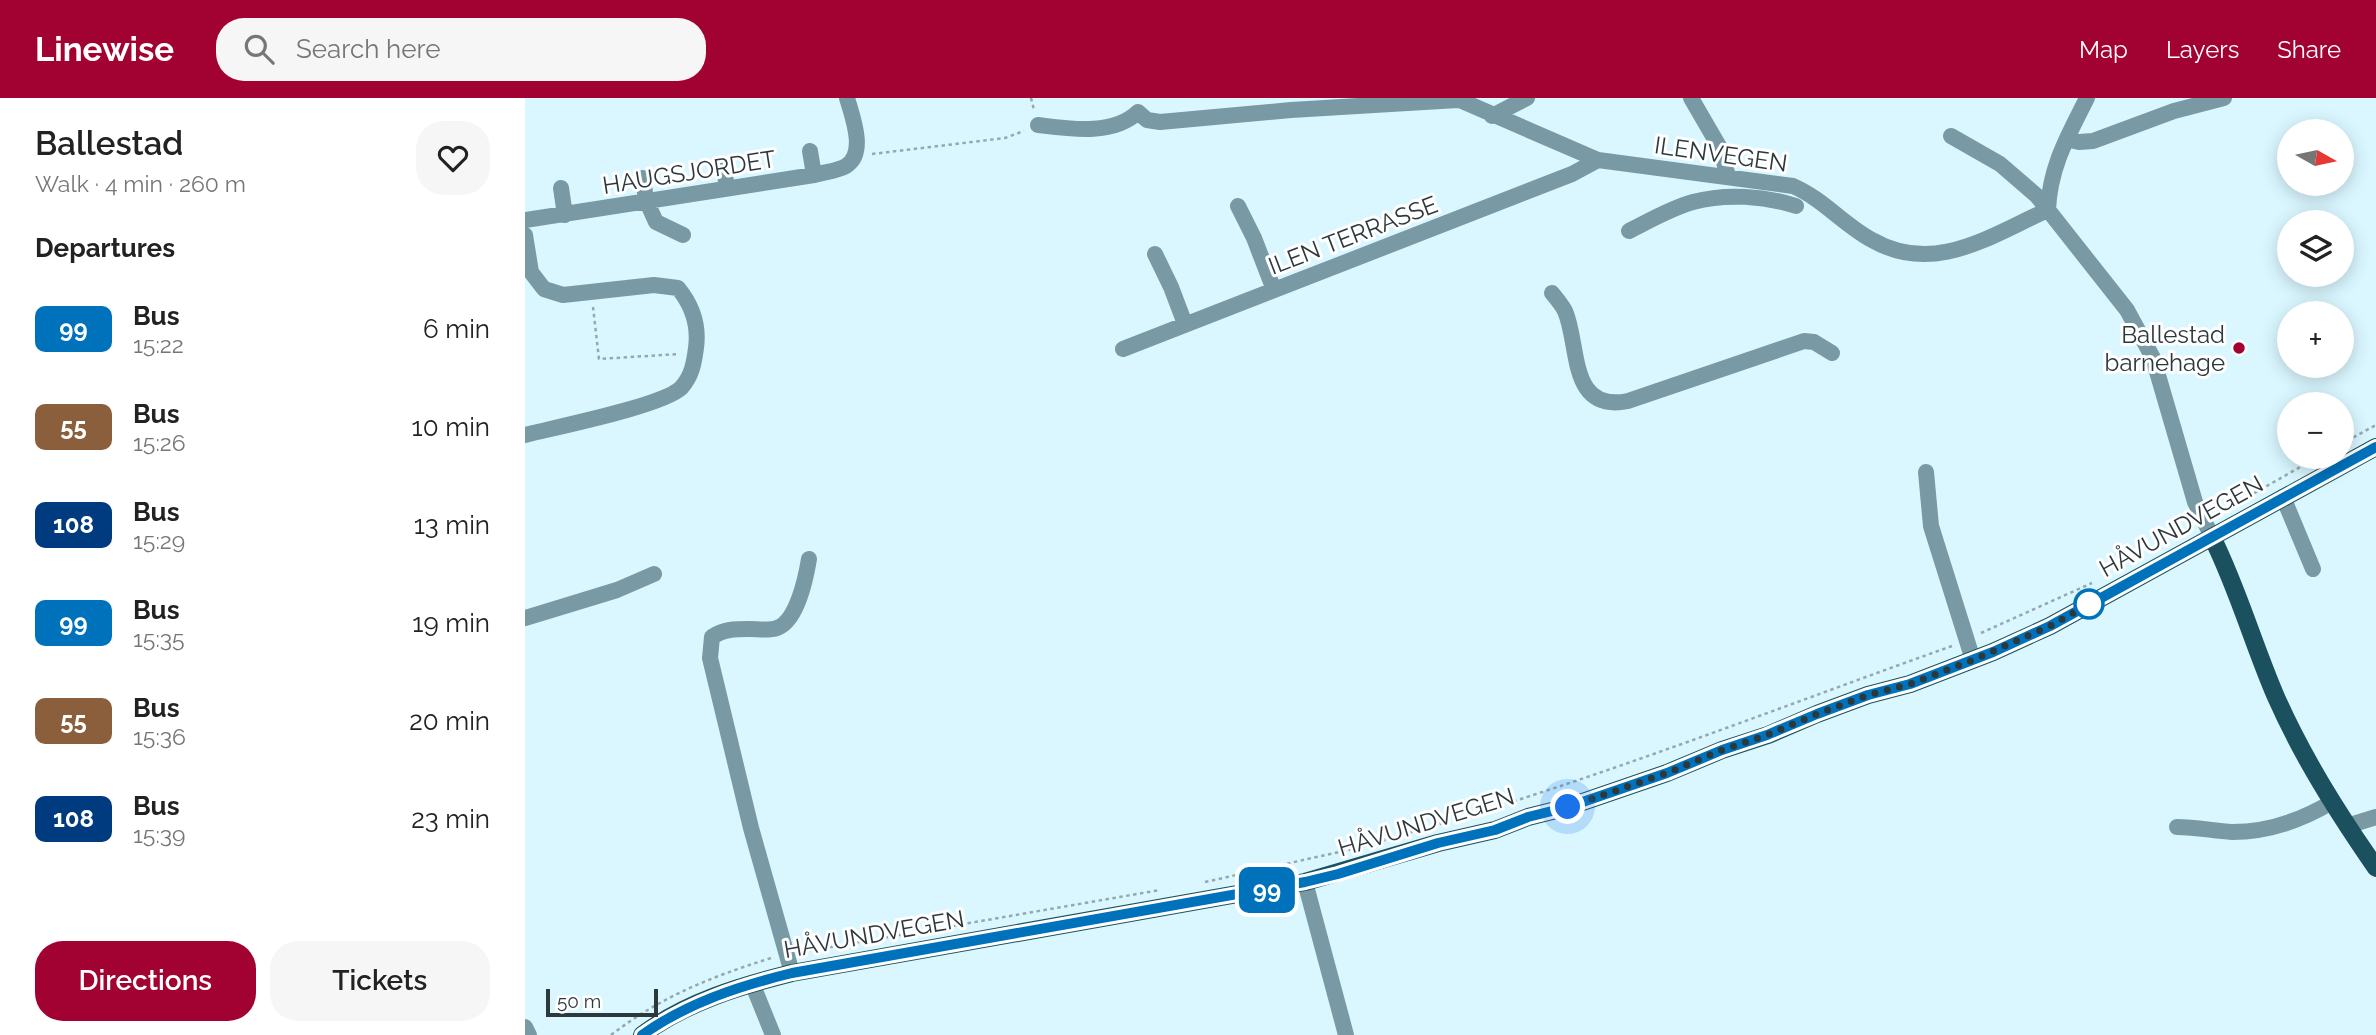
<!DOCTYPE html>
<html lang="en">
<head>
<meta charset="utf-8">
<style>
	:root { --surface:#fff; --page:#f6f6f6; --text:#222; --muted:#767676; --accent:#a20232 }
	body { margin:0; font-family:Raleway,sans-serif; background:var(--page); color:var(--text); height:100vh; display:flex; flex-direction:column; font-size:26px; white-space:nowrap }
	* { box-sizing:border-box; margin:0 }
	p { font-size:23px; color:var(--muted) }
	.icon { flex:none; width:38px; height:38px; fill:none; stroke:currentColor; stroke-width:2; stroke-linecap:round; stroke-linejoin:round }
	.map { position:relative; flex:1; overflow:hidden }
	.drawer { display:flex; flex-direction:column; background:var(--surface); width:525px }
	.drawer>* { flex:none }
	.badge { padding:0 14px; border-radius:10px; font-size:24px; line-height:46px }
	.needle { width:46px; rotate:99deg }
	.buttons { position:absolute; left:1752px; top:21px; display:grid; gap:14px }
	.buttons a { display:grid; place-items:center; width:77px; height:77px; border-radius:50%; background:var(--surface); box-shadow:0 4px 18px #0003; font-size:35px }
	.scale { position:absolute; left:21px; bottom:18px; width:112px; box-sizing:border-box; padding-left:7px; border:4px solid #2d383b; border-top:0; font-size:19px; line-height:24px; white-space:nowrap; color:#2d383b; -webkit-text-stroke:5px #fefefe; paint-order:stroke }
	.you { position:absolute; width:35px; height:35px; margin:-18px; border:5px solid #fff; border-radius:50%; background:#1a73e8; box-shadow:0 0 0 10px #1a73e833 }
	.map>.badge { position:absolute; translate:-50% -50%; box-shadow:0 0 0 4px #fff }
	h2 { padding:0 35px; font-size:26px; line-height:63px }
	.round { display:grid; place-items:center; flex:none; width:74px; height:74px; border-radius:28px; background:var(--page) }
	.overview { display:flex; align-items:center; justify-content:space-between; height:119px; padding:0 35px }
	h1 { font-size:33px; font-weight:600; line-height:52px }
	.action { display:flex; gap:14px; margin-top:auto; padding:14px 35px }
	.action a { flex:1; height:80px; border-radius:28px; background:var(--accent); color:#fff; font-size:28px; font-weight:600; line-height:80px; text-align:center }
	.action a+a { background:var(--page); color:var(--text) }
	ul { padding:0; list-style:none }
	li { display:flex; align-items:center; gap:21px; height:98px; padding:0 35px }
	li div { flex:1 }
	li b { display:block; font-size:26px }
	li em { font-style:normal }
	li .badge { min-width:77px; font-weight:700; text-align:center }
	header { display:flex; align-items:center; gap:42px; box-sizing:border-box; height:98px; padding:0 35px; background:var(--accent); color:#fff }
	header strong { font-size:33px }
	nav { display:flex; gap:38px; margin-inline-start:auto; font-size:24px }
	.search { width:490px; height:63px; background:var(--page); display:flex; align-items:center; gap:18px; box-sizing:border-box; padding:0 24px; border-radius:28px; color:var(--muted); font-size:26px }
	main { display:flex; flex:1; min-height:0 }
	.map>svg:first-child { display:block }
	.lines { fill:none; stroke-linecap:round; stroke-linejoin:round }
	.path { stroke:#94a9af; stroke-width:2.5; stroke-dasharray:3.5 3.5; stroke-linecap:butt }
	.minor { stroke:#799aa4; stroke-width:16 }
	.major { stroke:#1b515e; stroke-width:18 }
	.line-casing { stroke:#fff; stroke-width:16 }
	.line { stroke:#0072bc; stroke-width:10 }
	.walk { stroke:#2d383b; stroke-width:7; stroke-dasharray:0 12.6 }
	.poi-dot { fill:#a20232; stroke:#fefefe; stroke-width:2.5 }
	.stop-dot { fill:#fff; stroke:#0072bc; stroke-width:3.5 }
	.labels { text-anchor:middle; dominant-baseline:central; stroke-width:6; stroke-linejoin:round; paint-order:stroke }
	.street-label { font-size:24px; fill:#2d383b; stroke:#fefefe }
	.poi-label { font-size:24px; fill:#2d383b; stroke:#fefefe; text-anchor:end }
</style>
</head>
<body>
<header>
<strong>Linewise</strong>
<div class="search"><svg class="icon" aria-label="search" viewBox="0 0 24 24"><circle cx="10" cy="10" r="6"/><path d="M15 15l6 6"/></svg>Search here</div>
<nav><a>Map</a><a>Layers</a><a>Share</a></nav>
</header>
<main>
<section class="drawer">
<div class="overview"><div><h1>Ballestad</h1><p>Walk · 4 min · 260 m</p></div><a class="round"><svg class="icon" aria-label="heart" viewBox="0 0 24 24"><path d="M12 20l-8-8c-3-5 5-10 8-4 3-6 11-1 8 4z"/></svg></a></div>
<h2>Departures</h2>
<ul>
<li><span class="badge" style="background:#0072bc;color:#fff">99</span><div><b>Bus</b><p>15:22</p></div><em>6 min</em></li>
<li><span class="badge" style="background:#8b5e3c;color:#fff">55</span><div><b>Bus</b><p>15:26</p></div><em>10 min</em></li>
<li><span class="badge" style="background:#003b80;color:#fff">108</span><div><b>Bus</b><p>15:29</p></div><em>13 min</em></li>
<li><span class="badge" style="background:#0072bc;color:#fff">99</span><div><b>Bus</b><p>15:35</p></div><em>19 min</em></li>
<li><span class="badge" style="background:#8b5e3c;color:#fff">55</span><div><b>Bus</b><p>15:36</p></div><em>20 min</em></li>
<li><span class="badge" style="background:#003b80;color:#fff">108</span><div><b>Bus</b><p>15:39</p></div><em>23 min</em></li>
</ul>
<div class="action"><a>Directions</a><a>Tickets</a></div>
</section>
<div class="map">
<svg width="1851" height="937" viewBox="0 0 1851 937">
	<rect width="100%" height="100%" fill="#daf7ff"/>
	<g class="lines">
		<path class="path" d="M506,0L509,12
			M347,56L480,40L499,33
			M68,209L74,261L154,256
			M1816,346L1851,327
			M1717,402L1793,359
			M1456,535L1567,485
			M908,728C1083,677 1255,609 1427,548
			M680,784L832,750L901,730
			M277,854L635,792
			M86,937C137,898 186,879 246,860"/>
		<path class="minor" d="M930,0L1073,62L1268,88C1298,101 1319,127 1347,142C1410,178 1466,137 1523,112
			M1166,0L1195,50L1203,78
			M613,14L622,22L635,24L766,12L933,2
			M967,18L1002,0
			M513,27C545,31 588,38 613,14
			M1426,38L1475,66L1512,98L1602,212L1628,260L1670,404L1687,439
			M1542,41L1554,44L1568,43L1649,13L1699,0
			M285,53L289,77
			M198,67L202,89
			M118,80L121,102L131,124L158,137
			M36,90L40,117
			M713,108L729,140L749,192
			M1523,112C1525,68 1543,38 1562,0
			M0,122L289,77C299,74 313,73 321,68C342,55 327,18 322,0
			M1104,133C1124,123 1146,110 1168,104C1201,95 1240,98 1271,108
			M0,137L6,174L19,191L38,197L129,187L153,190C167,207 174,228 171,250C169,265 167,278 156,290C137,308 31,329 0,337
			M630,156L646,189L660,226
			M1027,195C1032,201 1037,207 1040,213C1055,247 1043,315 1103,303L1279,243L1289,244L1307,255
			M598,251L1047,76L1073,62
			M1401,374L1406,428L1448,562
			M1758,399L1788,471
			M0,520L92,492L129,476
			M1822,728L1851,719
			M1652,729C1671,729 1689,733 1707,734C1742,734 1777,722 1807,704
			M780,784L821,937
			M267,875L226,730L185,560L187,539C199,531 210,531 224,531C233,531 244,533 252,530C272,523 281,479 284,461
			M227,885L248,937
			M0,929L4,937"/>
		<path class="major" d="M1687,439C1713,491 1728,546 1751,599C1778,660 1813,715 1851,770
			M117,937C161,904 215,888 267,875L780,784L913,745L970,732L1003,719L1043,709L1142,675L1197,652L1243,637L1292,616L1343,597L1385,586L1468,554L1525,528L1851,349"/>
	</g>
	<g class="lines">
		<g class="line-casing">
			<path id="line" d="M117,937C162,905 214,888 267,875L780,784L813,776L913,745L970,732L1003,719L1043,709L1142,675L1197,652L1242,637L1292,616L1343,597L1385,586L1468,554L1525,528L1851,349"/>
		</g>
		<use href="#line" class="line"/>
		<path class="walk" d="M1043,709L1142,675L1197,652L1242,637L1292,616L1343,597L1385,586L1448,562L1525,528L1569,503L1564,506"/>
	</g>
	<circle class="poi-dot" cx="1714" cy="250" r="7"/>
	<circle class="stop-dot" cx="1564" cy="506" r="14"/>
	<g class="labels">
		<g class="street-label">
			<text transform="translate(1196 56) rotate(8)">ILENVEGEN</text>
			<text transform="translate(164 74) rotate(-9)">HAUGSJORDET</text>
			<text transform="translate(828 137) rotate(-21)">ILEN TERRASSE</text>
			<text transform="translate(1656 428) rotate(-29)">HÅVUNDVEGEN</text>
			<text transform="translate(901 724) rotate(-17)">HÅVUNDVEGEN</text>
			<text transform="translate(349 836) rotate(-10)">HÅVUNDVEGEN</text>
		</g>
		<g class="poi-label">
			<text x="1700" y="236">Ballestad<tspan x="1700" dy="28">barnehage</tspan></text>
		</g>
	</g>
</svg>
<div class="buttons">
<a><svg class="needle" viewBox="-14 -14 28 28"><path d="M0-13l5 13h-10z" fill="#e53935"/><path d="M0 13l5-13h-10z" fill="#767676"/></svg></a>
<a><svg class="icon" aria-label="layers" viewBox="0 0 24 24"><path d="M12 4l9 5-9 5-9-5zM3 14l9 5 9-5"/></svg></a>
<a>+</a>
<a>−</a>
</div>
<div class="scale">50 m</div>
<div class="you" style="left:1043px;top:709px"></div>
<b class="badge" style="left:742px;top:792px;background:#0072bc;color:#fff">99</b>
</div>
</main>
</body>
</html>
